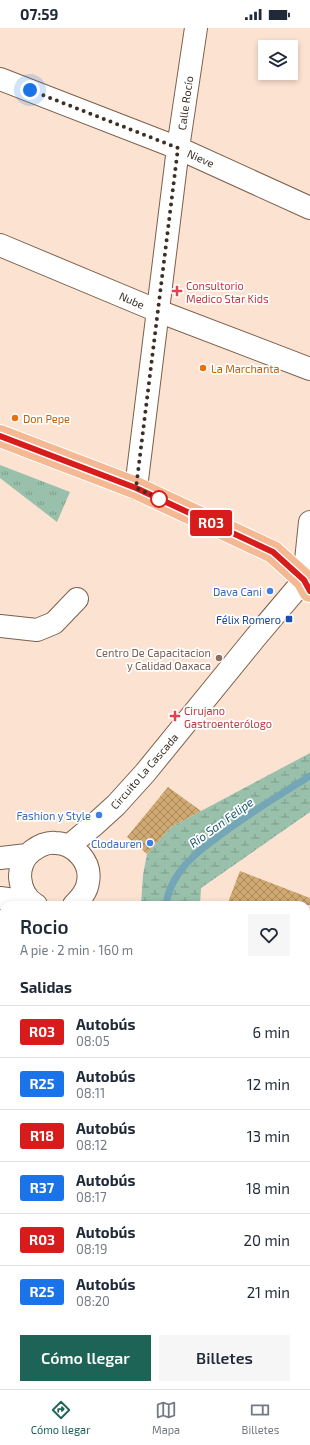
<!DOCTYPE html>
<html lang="es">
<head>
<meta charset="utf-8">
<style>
	:root { --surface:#fff; --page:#f6f6f7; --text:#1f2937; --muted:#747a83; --line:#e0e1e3; --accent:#1d6457 }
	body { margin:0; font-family:"Exo 2",sans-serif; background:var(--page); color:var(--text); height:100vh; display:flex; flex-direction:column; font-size:15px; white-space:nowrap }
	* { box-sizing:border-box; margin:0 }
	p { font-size:13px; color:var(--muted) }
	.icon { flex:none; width:22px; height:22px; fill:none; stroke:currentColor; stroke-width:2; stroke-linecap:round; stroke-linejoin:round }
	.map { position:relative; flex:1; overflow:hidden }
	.panel { position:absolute; left:0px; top:873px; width:310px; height:488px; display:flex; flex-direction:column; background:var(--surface); border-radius:12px 12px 0 0; box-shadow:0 2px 6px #0003 }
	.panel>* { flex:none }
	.badge { padding:0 8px; border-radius:3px; font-size:14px; line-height:26px }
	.fabs { position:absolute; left:258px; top:12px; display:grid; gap:8px }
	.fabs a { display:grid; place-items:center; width:40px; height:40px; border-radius:0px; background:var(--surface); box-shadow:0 2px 6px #0003; font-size:20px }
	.you { position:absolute; width:20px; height:20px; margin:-10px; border:3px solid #fff; border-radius:50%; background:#1a73e8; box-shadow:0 0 0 6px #1a73e833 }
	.map>.badge { position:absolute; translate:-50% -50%; box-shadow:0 0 0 2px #fff }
	h2 { padding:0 20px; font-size:15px; line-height:36px }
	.round { display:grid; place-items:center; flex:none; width:42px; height:42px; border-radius:0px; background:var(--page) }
	.head { display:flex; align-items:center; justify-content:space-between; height:68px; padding:0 20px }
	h1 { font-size:19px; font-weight:600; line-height:30px }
	.action { display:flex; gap:8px; margin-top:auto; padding:8px 20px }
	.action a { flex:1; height:46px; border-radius:0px; background:var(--accent); color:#fff; font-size:16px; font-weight:600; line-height:46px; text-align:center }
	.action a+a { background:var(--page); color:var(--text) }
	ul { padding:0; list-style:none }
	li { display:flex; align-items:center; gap:12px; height:52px; padding:0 20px; border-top:1px solid var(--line) }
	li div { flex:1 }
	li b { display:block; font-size:15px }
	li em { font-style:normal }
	li .badge { min-width:44px; font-weight:700; text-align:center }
	.status { display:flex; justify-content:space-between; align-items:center; height:28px; padding:0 20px; background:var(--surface); direction:ltr }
	.status svg { height:11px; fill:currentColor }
	.menu { display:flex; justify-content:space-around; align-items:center; height:56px; border-top:1px solid var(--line); background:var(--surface); font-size:11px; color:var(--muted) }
	.menu a { display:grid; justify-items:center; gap:2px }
	.menu .selected { color:var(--accent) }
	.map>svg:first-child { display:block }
	.wetland { fill:url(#wetland-marsh) }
	.park { fill:url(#park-tufts) }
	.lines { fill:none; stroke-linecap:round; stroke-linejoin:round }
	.stream { stroke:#74a6b8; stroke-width:7 }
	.building { fill:url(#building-cross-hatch) }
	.minor-casing { stroke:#7b604c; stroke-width:24 }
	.major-casing { stroke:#fff; stroke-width:24 }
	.minor { stroke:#fff; stroke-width:22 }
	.major { stroke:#f4b993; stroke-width:22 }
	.line-casing { stroke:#fff; stroke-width:9 }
	.line { stroke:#d81b1b; stroke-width:6 }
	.walk { stroke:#3b2f26; stroke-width:4; stroke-dasharray:0 7.2 }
	.health-dot { fill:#e0444e; stroke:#fff; stroke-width:1.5 }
	.food-dot { fill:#e8710a; stroke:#fff; stroke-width:1.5 }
	.stop-dot { fill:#fff; stroke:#d81b1b; stroke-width:2 }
	.shop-dot { fill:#3f7fe0; stroke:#fff; stroke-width:1.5 }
	.transit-dot { fill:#1a4fb4; stroke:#fff; stroke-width:1.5 }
	.education-dot { fill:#8d6e63; stroke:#fff; stroke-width:1.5 }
	.labels { text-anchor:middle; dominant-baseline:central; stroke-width:3.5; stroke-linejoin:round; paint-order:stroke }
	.street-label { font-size:11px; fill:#3b2f26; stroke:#fff }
	.health-label { font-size:11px; fill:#be3a42; stroke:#fff; text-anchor:start }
	.food-label { font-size:11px; fill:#c56008; stroke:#fff; text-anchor:start }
	.shop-label { font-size:11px; fill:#366cbe; stroke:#fff; text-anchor:end }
	.transit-label { font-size:11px; fill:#164399; stroke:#fff; text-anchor:end }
	.education-label { font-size:11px; fill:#785e54; stroke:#fff; text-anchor:end }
	.water-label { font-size:12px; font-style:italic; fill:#1c586e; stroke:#fff }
</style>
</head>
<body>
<div class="status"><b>07:59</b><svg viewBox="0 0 49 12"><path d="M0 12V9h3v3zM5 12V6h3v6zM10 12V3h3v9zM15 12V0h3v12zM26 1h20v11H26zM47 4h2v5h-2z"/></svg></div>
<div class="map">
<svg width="310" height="1361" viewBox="0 0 310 1361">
	<defs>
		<pattern id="wetland-marsh" width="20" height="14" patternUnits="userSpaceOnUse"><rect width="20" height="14" fill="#98c0aa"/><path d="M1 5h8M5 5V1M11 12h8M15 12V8" fill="none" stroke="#7d9c8a"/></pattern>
		<pattern id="park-tufts" width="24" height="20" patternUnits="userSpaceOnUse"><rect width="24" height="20" fill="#98c0aa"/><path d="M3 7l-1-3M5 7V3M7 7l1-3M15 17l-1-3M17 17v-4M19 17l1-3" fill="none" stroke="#7d9c8a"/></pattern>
		<pattern id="building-cross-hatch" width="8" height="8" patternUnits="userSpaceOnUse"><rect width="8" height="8" fill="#cfa971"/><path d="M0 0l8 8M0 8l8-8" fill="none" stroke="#a98a5d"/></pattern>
	</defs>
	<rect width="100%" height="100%" fill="#fce2d0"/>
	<path class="wetland" d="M310,725V784L201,860L200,877H141L143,847L147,826L171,799Z
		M306,949L310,950V1012L308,999L306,998Z
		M310,1094V1138L306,1140V1097Z
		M70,1357H124L123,1361H69Z"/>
	<path class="park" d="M0,437L70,464L57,494L0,450Z"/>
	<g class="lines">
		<path class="stream" d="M166,877C168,859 179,842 192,830C204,818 219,808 233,798C258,780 284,764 310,748
			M306,978L310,980
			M306,1114L310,1112
			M97,1361L99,1357"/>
	</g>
	<path class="building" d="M168,759L201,783L171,799L147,826L127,809Z
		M240,843L310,870V877H227Z"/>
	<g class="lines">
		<g class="minor-casing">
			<path id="minor" d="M0,51L178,120L310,180
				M0,217L158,283L310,341
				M136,460L178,120L196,0
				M0,598L37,602L54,595L77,571
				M69,818L94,797L116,777L145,745L255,610L304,552L310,494
				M0,830L27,827
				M0,870L30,874
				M36,877C25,871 21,861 20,849C20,839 24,829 32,823C39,818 46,814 55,815C74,815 92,834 88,854C87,864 80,871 74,877
				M0,1146L4,1149
				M0,1304L4,1305
				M306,1324L310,1325
				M0,1349L4,1332
				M216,1361L217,1357"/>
		</g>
		<g class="major-casing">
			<path id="major" d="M0,408L136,460L273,524L304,552L310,563"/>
		</g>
		<use href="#minor" class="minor"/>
		<use href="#major" class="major"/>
	</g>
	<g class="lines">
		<g class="line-casing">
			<path id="line" d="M0,408L136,460L273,524L304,552L310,563"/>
		</g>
		<use href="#line" class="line"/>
		<path class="walk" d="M30,62L178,120L136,460L163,472L159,471"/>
	</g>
	<g class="health-dot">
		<path d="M175 257h4v4h4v4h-4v4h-4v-4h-4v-4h4z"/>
		<path d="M173 682h4v4h4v4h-4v4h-4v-4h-4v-4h4z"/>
	</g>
	<g class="food-dot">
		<circle cx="203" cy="340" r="4"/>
		<circle cx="15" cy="390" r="4"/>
	</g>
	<circle class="stop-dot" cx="159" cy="471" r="8"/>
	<g class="shop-dot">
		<circle cx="270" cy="563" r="4"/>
		<circle cx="99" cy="787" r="4"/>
		<circle cx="150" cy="815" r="4"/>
	</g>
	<rect class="transit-dot" x="285" y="587" width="8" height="8" rx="2"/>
	<circle class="education-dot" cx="219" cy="630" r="4"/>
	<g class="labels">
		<g class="street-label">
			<text transform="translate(185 75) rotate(-82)">Calle Rocío</text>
			<text transform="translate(201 130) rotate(24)">Nieve</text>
			<text transform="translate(132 272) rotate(23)">Nube</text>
			<text transform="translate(144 743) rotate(-49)">Circuito La Cascada</text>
		</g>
		<g class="health-label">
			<text x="186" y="257">Consultorio<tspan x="186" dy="13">Medico Star Kids</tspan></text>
			<text x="184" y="682">Cirujano<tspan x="184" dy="13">Gastroenterólogo</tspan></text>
		</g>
		<g class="food-label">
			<text x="211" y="340">La Marchanta</text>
			<text x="23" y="390">Don Pepe</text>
		</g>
		<g class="shop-label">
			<text x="262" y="563">Dava Cani</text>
			<text x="91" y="787">Fashion y Style</text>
			<text x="142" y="815">Clodauren</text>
		</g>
		<g class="transit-label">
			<text x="281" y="591">Félix Romero</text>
		</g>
		<g class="education-label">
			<text x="211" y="624">Centro De Capacitacion<tspan x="211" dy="13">y Calidad Oaxaca</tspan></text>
		</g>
		<g class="water-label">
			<text transform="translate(221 794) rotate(-36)">Río San Felipe</text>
		</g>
	</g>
</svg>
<div class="fabs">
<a><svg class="icon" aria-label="layers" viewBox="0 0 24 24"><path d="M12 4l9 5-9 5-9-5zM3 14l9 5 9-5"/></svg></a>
</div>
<div class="you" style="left:30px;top:62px"></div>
<b class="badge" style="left:211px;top:495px;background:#d81b1b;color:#fff">R03</b>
<section class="panel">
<div class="head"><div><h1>Rocio</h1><p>A pie · 2 min · 160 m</p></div><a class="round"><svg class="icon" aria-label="heart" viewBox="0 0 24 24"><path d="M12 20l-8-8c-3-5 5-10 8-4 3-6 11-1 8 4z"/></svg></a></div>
<h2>Salidas</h2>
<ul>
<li><span class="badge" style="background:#d81b1b;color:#fff">R03</span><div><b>Autobús</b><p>08:05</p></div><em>6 min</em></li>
<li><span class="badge" style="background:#1a73e8;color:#fff">R25</span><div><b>Autobús</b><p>08:11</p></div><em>12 min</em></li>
<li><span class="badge" style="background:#d81b1b;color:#fff">R18</span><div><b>Autobús</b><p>08:12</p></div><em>13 min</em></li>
<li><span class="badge" style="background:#1a73e8;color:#fff">R37</span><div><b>Autobús</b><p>08:17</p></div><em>18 min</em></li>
<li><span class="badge" style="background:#d81b1b;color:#fff">R03</span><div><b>Autobús</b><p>08:19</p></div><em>20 min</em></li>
<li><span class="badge" style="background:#1a73e8;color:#fff">R25</span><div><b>Autobús</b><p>08:20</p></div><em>21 min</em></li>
</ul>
<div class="action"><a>Cómo llegar</a><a>Billetes</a></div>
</section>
</div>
<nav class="menu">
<a class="selected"><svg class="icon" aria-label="directions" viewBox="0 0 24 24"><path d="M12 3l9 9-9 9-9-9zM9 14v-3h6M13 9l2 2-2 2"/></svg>Cómo llegar</a>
<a><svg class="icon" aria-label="map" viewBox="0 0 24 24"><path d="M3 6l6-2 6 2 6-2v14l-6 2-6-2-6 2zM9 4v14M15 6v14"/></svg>Mapa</a>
<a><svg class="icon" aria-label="tickets" viewBox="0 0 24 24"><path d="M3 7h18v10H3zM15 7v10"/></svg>Billetes</a>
</nav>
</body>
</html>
